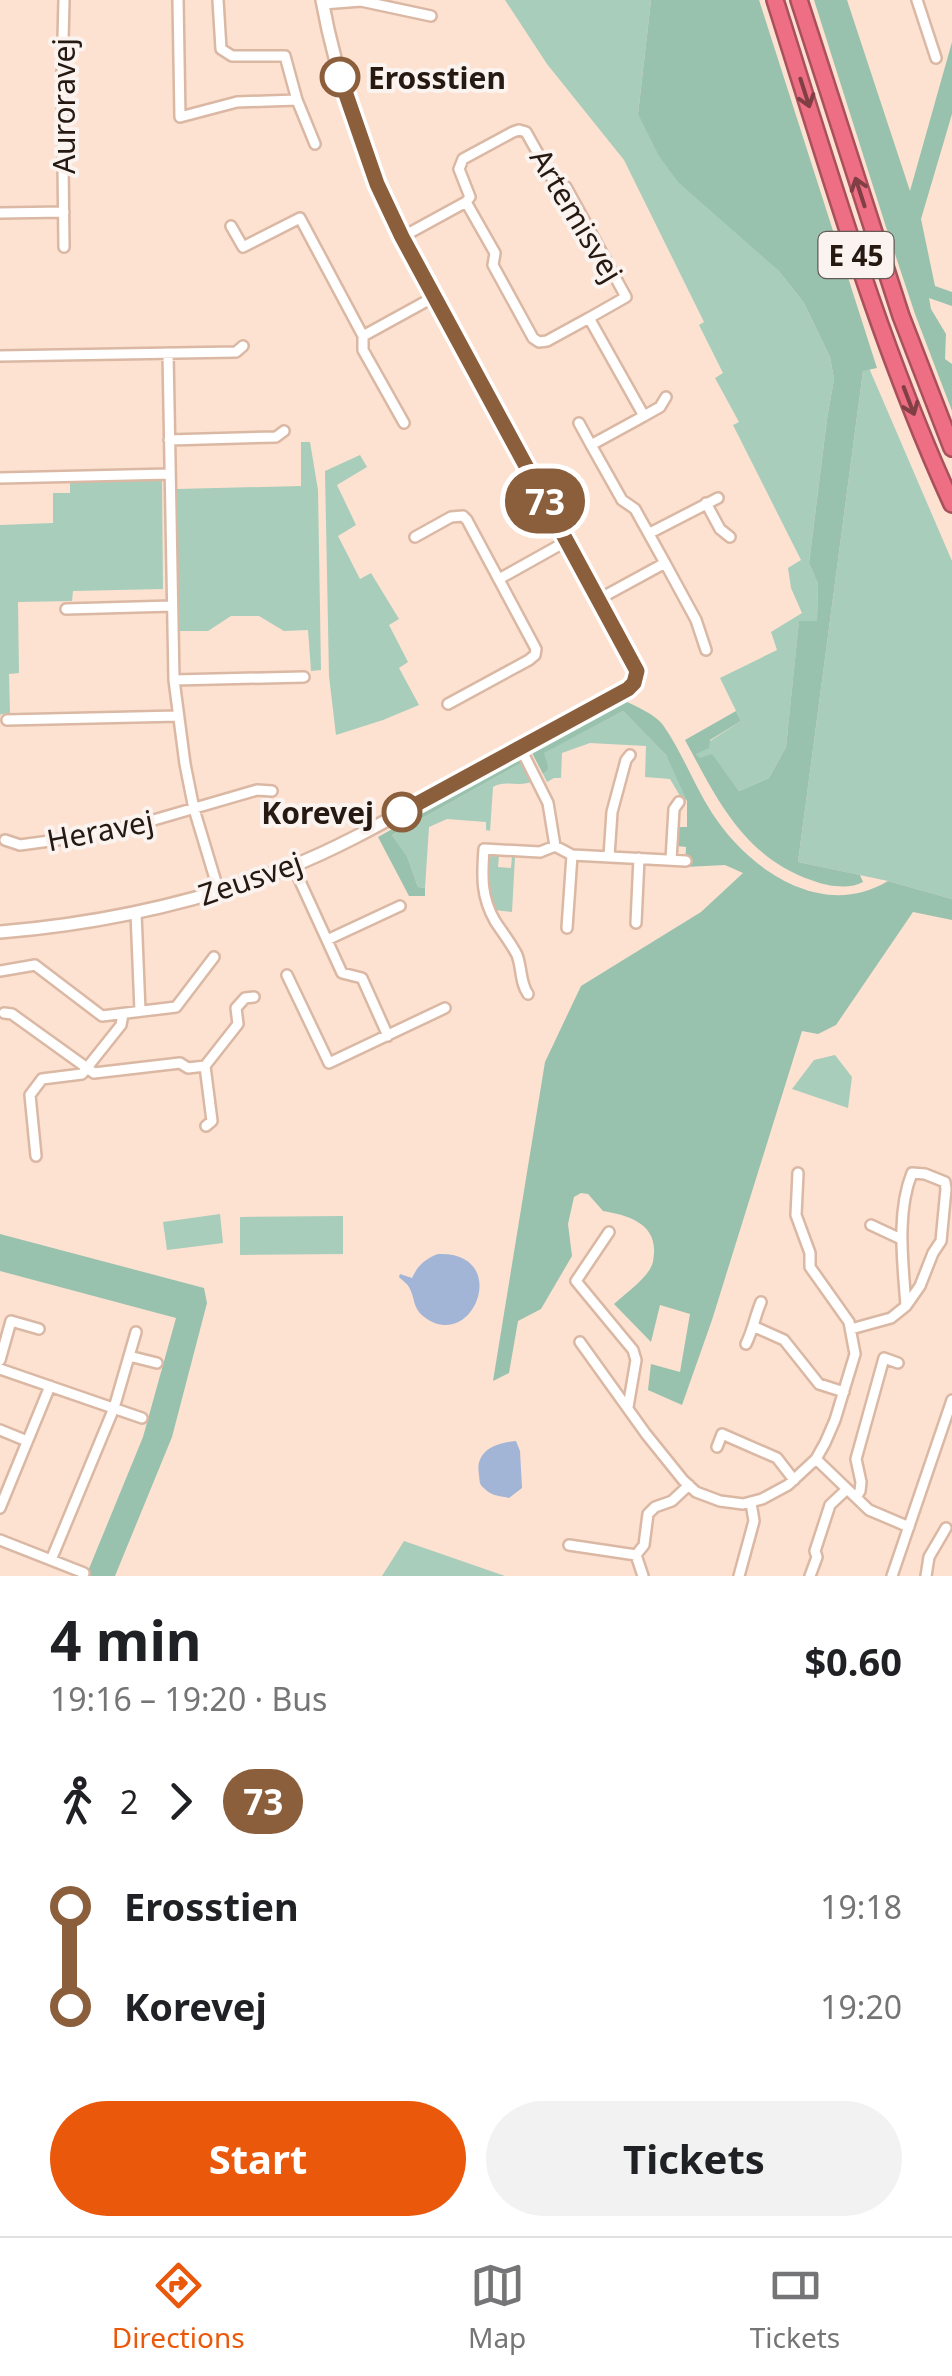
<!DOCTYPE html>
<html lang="en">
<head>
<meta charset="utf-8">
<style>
	:root { --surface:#fff; --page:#f2f2f2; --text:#202124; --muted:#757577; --line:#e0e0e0; --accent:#ea580c }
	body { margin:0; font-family:"Noto Sans",sans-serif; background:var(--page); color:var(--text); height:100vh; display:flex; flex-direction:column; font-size:38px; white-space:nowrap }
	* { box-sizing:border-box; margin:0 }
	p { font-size:32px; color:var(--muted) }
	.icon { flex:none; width:55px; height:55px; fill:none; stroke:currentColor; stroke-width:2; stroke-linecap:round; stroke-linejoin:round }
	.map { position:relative; height:1576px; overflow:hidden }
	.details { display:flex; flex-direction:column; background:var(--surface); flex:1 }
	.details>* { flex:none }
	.badge { padding:0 20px; border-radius:32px; font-size:35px; line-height:65px }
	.map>.badge { position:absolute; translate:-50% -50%; box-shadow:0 0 0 5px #fff }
	.legs { display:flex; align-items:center; gap:15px; height:110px; padding:0 50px; font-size:32px }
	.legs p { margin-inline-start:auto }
	.head { display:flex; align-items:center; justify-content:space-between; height:170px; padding:0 50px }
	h1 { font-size:55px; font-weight:700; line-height:75px }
	.primary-button { display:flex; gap:20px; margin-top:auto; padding:20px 50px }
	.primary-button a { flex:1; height:115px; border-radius:60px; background:var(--accent); color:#fff; font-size:40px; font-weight:700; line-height:115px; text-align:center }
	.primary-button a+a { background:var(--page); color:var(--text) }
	ul { padding:0 50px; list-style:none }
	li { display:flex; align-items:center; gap:35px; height:100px; font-size:38px }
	li i { display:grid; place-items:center; width:15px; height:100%; margin:0 12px; background:currentColor }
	li i::after { content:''; width:25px; height:25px; margin:-12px; border:8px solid; border-radius:50%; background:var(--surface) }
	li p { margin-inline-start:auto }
	li:first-child i { background:linear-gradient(#0000 50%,currentColor 0) }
	li:last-child i { background:linear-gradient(currentColor 50%,#0000 0) }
	.tab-bar { display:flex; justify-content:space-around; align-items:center; height:140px; border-top:2px solid var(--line); background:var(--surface); font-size:28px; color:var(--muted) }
	.tab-bar a { display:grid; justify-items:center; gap:5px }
	.tab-bar .selected { color:var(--accent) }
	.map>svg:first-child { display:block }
	.green { fill:#a8cdbb }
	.forest { fill:#98c2ae }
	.water { fill:#a3b5d7 }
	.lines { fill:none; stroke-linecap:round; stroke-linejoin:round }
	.minor-casing { stroke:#dab8a4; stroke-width:14 }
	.tertiary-casing { stroke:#dab8a4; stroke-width:16 }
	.motorway-casing { stroke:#a8505b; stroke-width:20 }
	.minor { stroke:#fff; stroke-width:9 }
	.tertiary { stroke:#fff; stroke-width:11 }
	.motorway { stroke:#ee6e83; stroke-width:15 }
	.oneway { stroke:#7f3f45 }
	.line-1-casing { stroke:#fff; stroke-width:22 }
	.line-1 { stroke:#8b5e3c; stroke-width:15 }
	.stop-1-dot { fill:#fff; stroke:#8b5e3c; stroke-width:5 }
	.labels { text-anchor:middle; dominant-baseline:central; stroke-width:8; stroke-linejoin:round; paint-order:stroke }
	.shield { fill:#faf3ef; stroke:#655a54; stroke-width:2.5 }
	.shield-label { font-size:28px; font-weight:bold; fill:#251912 }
	.stop-label { font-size:30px; font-weight:bold; fill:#251912; stroke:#faf3ef; text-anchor:start }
	.street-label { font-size:30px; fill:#251912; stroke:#faf3ef }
</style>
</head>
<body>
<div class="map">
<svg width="952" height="1576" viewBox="0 0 952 1576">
	<rect width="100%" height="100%" fill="#fde1d1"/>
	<path class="green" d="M505,0H651L638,114L778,270L804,303L830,357L834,379L827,419L809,563L818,584L817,622H799L786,747L769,778L739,791L712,755L700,759L696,754L710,741L741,721L720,678L777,650L771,632L802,613L791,588L788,568L801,560L733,425L739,422L715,378L723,373L699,325L704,322L624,160L547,64Z
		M869,368L952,561V899L888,881L798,862L863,371Z
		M301,442H310L318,490L321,670L311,671L308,630L284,631L259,616H231L208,631H179L177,489L301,486Z
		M360,455L367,467L337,485L356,525L338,536L360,579L371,573L399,619L389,625L408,662L399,668L419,705L383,720L336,735L329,676L325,471Z
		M162,480L163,589L73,591L72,601L18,602L19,673L9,674L10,714H1L0,716V525L53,523V493H70V482Z
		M623,711L666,755L688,801L680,796L670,779L645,777L646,746L590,743L562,753L561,778H554L547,782L543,774L547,771L543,753Z
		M523,762L533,781C520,788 505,779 493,787L490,831L486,830V822L447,819L429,827L425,888L418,887L407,856L392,835Z
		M493,855L499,856L498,867L511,868L512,856L515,857L512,912L494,910L488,897L487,860Z
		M835,1055L852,1077L848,1108L792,1089L814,1060Z
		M220,1214L223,1243L167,1250L163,1222Z
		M343,1216V1254L240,1255V1217Z
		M404,1541L505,1576H382Z"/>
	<path class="forest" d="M651,0H759L877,368L863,371L798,862L860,875L863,882C849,890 826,886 811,880C743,856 717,799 685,740L736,711L741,721L710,740L709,748L696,754L700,758L712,754L739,791L769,778L786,747L799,621H817L818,584L809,563L827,419L834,379L830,357L804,303L778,270L678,182L659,156L638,114Z
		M814,0H847L910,191L952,42V114L921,219L935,286L952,292V306L929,298L931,309L946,334L945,359L952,364V411L915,314L886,227Z
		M624,700C636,707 655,714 663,725C682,752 694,785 712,813C748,869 822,921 888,881L952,899V920L913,912L836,1025L818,1034L802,1031L712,1320L682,1405L648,1390L651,1364L680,1372L690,1314L660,1305L651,1342L614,1304C626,1293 642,1282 650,1269C654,1262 653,1260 654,1253C656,1223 627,1215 603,1211L588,1194L581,1193L574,1197L568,1224L572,1256L541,1309L518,1321L509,1373L493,1381L545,1062L581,986L701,912L743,873L725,865L685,867L686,847L677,846L679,827H687V801L666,755L623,711L544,753L548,766L547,771L543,774L531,751Z
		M521,757L523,762L392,835L407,856L418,887L425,888V896H409L378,837Z
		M0,1234L204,1288L207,1303L172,1437L115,1576H86L143,1437L176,1318L0,1271Z"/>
	<path class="water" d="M438,1254C513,1251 473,1356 423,1316C413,1308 415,1299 410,1289C408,1284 403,1281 399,1277L400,1274L412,1278C418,1265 425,1259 438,1254Z
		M516,1441L520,1451L522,1488L509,1498C501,1496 492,1496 486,1490C479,1484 480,1484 479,1475C475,1451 494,1443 516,1441Z"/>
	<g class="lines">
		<g class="minor-casing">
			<path id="minor" d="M64,0L62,80L64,247
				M178,0L180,117L237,102L297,100
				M218,0L221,49L232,56H285L297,100L315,144
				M917,0L936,58
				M323,4L361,1L431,16
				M466,202L470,197L459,169L463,159L513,132L519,130L526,132L554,182L566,187L626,297L589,318
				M0,213L64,212
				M231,226L243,247L300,218L363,336V350L404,423
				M402,237L466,202L495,253L493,265L533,338L539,342L547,341L589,318L644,416L591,445L622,500L635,509L665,563L599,599
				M363,336L434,297
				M168,353L174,680L185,764L194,809L219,892
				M0,356L236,352L243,346
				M644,416L660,407L666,397
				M579,423L591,445
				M169,440L276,437L284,431
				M0,478L170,474
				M706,503L720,529L730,537
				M650,533L718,498
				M415,537L451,517L463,516L467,520L536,649L535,655L529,660L448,704
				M665,563L696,620L706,650
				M499,579L567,541
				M66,609L172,606
				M174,680L304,677
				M7,720L178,716
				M520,747L548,803L555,846
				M5,840L20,845L79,837L133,826L257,790L272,791
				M609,856L612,812L626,760L630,755
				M671,860L674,809L679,802
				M293,866L342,973L362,978L388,1036
				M136,913L140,1011
				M636,923L639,858
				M567,928L572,855
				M327,940L400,906
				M0,971L35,965L102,1016L176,1007L214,957
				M287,975L329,1063L445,1008
				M528,994C520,983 522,968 517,955C511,943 502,932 495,921C481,897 482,876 484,849L540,852L555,846L572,855L686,861
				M4,1013L12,1014L94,1073L180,1063L188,1068L205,1066L238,1024L236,1008L245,998L254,997
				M205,1066L212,1121L206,1126
				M36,1156L30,1095L42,1079L82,1074L121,1025L123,1014
				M871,1225L901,1239
				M609,1232L576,1281L633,1350L636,1360L628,1407
				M755,1327L784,1340L819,1384L844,1392
				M851,1329L891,1318L906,1306C903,1263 896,1213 912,1173L925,1174L945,1182L946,1189L941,1241L933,1253L920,1286L906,1306
				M580,1342L646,1434L683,1480L696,1492L720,1501L743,1504L762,1499L788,1485L816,1459L825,1443L835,1420L855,1354L849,1322L810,1267V1253L796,1215L798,1173
				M746,1344C753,1330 755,1316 761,1302
				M129,1356L157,1363
				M0,1360L11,1321L39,1329
				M0,1369L142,1418
				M0,1430L27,1441
				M717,1447L722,1434L777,1458L794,1480
				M816,1459L869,1510L909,1527
				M856,1497L860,1491L861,1482L856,1459L884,1358L898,1363
				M0,1508L50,1386
				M0,1540L84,1573
				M569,1545L636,1555L644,1545L648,1514L655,1507L672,1501L689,1485
				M636,1555L643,1576
				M51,1560L114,1408L136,1332
				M739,1576L754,1521L751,1503
				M810,1576L817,1557L815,1551L830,1505L847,1489
				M892,1576L952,1400
				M926,1576L929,1557L946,1528"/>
		</g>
		<g class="tertiary-casing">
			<path id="tertiary" d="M0,932C100,924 196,903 290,867C341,847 391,818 440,791C502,757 565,723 627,689C637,682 639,673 634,663L402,237C367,161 337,83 322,0"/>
		</g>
		<g class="motorway-casing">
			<path id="motorway" d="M775,0C829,170 878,342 952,504
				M799,0L901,316L952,448"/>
		</g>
		<use href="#minor" class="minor"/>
		<use href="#tertiary" class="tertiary"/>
		<use href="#motorway" class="motorway"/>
	</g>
	<defs><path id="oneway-shaft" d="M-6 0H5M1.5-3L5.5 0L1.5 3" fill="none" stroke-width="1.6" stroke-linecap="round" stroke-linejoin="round" transform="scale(2.5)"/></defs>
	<g class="oneway">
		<use href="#oneway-shaft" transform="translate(805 93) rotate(72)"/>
		<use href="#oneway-shaft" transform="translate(860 192) rotate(-108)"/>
		<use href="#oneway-shaft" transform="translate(909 401) rotate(69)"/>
	</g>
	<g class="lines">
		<g class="line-1-casing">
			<path id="line-1" d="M340,77L377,184L402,237L637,671L634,683L628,689L402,812"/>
		</g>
		<use href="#line-1" class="line-1"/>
	</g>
	<g class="stop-1-dot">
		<circle cx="340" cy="77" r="18"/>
		<circle cx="402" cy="812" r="18"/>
	</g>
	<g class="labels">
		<rect class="shield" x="818.5" y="232" width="75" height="46" rx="8"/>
		<g class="shield-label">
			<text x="856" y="255">E 45</text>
		</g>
		<g class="stop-label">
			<text x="368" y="77">Erosstien</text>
			<text x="374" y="812" text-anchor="end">Korevej</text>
		</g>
		<g class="street-label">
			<text transform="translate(63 106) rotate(-90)">Auroravej</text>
			<text transform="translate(577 215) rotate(59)">Artemisvej</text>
			<text transform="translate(100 830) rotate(-11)">Heravej</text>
			<text transform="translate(250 878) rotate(-19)">Zeusvej</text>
		</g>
	</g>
</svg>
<b class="badge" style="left:545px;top:501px;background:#8b5e3c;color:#fff">73</b>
</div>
<section class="details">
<div class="head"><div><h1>4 min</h1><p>19:16 – 19:20 · Bus</p></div><b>$0.60</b></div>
<div class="legs"><svg class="icon" aria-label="walk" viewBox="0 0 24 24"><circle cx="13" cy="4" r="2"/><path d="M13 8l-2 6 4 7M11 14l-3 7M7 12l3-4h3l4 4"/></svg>2<svg class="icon" aria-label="forward" viewBox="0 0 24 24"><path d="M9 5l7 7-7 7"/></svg><b class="badge" style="background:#8b5e3c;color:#fff">73</b></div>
<ul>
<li><i style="color:#8b5e3c"></i><b>Erosstien</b><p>19:18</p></li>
<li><i style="color:#8b5e3c"></i><b>Korevej</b><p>19:20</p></li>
</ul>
<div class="primary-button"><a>Start</a><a>Tickets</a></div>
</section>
<nav class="tab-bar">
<a class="selected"><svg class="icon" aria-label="directions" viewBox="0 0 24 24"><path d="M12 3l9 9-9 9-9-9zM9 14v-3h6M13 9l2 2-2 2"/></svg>Directions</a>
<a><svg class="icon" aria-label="map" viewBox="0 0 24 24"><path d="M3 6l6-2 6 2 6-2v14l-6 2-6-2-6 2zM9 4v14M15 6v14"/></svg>Map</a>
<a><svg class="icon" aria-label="tickets" viewBox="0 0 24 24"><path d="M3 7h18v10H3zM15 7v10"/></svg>Tickets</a>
</nav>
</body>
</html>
